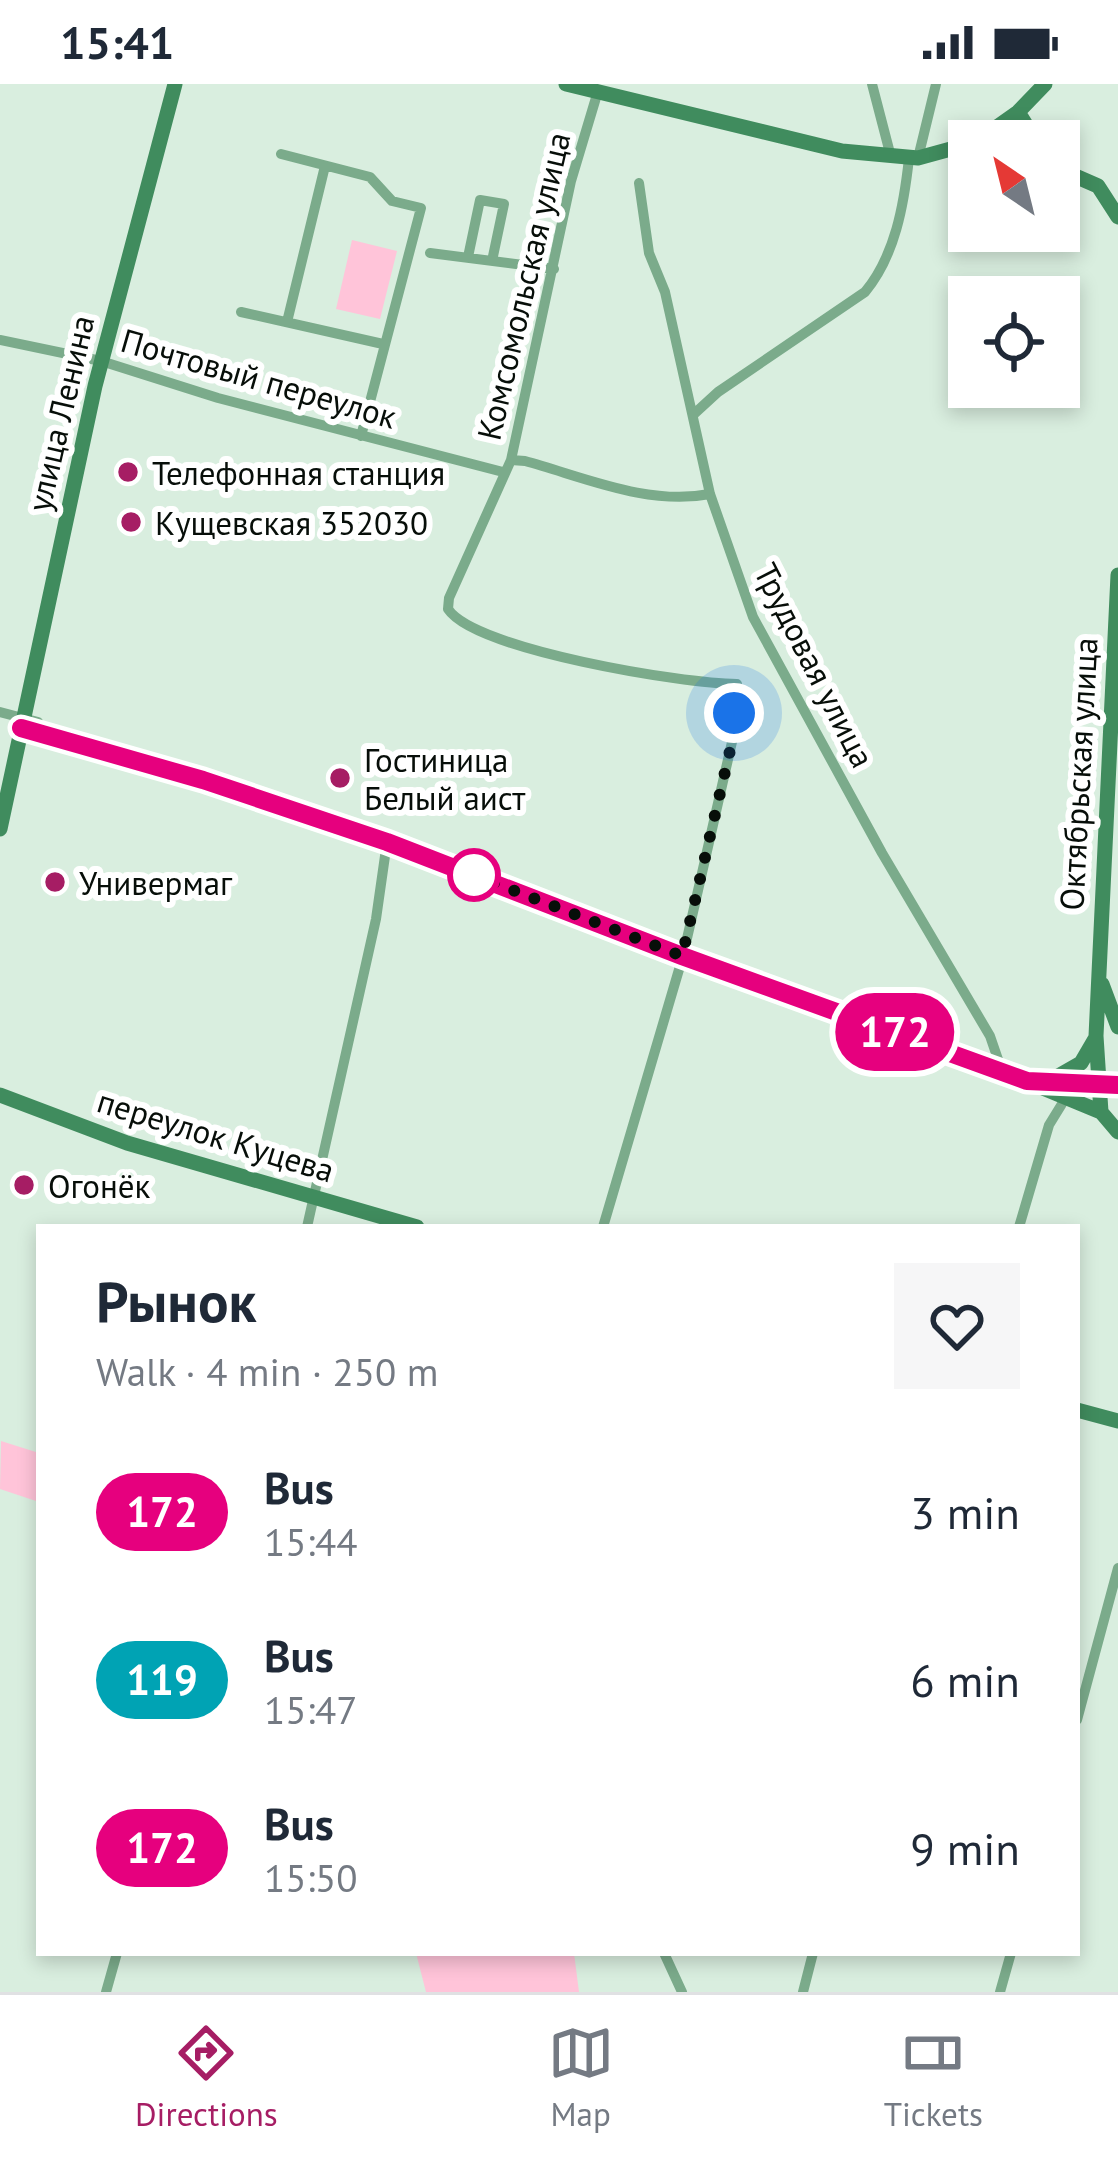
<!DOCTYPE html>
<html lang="en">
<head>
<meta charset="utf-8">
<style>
	:root { --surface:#fff; --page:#f6f6f7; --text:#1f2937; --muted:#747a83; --line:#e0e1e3; --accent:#a61d64 }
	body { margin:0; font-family:"PT Sans",sans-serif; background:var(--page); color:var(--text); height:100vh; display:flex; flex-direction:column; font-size:45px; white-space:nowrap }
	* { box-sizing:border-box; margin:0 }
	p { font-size:39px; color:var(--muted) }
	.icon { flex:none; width:66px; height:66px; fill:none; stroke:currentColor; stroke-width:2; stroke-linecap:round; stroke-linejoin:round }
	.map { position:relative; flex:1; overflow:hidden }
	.sheet { position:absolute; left:36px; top:1140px; width:1044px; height:732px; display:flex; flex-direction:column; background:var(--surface); border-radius:0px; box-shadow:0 6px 18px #0003 }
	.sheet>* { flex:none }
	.badge { padding:0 24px; border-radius:39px; font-size:42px; line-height:78px }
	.needle { width:78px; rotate:325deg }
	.fabs { position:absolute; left:948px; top:36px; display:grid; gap:24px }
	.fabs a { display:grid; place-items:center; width:132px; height:132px; border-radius:0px; background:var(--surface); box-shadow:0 6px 18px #0003; font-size:60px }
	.you { position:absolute; width:60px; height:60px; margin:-30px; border:9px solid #fff; border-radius:50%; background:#1a73e8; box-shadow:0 0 0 18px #1a73e833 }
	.map>.badge { position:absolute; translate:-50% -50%; box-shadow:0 0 0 6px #fff }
	.round { display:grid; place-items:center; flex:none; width:126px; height:126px; border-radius:0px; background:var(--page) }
	.overview { display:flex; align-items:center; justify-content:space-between; height:204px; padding:0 60px }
	h1 { font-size:57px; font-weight:800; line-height:90px }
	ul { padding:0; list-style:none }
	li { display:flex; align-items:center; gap:36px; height:168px; padding:0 60px }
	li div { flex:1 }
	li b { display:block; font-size:45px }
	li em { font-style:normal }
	li .badge { min-width:132px; font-weight:700; text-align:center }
	.status { display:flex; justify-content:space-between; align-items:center; height:84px; padding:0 60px; background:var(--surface); direction:ltr }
	.status svg { height:33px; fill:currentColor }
	.menu { display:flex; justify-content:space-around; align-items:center; height:168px; border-top:3px solid var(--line); background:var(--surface); font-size:33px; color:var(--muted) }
	.menu a { display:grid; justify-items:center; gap:6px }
	.menu .current { color:var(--accent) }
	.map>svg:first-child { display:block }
	.green { fill:#ffc4d9 }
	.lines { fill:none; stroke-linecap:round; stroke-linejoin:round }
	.street { stroke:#7bab8b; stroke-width:10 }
	.secondary { stroke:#408c5e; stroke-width:15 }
	.line-casing { stroke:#fff; stroke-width:27 }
	.line { stroke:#e6007e; stroke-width:18 }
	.walk { stroke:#070e09; stroke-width:12; stroke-dasharray:0 21.6 }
	.poi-dot { fill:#a61d64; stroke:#fff; stroke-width:4.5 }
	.stop-dot { fill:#fff; stroke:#e6007e; stroke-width:6 }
	.labels { text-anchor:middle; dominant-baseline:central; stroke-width:12; stroke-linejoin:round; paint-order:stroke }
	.street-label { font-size:33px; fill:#070e09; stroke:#fff }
	.poi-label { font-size:33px; fill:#070e09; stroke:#fff; text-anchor:start }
</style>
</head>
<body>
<div class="status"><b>15:41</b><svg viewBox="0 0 49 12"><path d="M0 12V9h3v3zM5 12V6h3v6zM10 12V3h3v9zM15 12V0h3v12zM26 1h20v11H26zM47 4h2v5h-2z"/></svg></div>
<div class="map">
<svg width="1118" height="1908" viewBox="0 0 1118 1908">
	<rect width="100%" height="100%" fill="#d9eedf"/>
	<path class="green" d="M352,156L397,167L380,235L336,225Z
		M1,1357L39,1369V1418L0,1405Z
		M416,1869H574L579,1908H426Z"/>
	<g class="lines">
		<path class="street" d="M872,0L891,73
			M598,7L571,97L511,376L449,514L448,525C475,566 685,600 737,600L732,658L683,872L603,1143
			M281,70L370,93L392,117L421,124L361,352
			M918,74L936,0
			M639,99L649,169L665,208L710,410L753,533L882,769L990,952L1002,987
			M430,169L554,185
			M468,173L480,116L504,120L492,177
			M241,228L383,260
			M287,238L325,82
			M0,256L101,277L218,314L503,388
			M694,330L718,308L865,208C895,172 904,121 909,74
			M511,376L525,377C584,393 648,422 710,410
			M0,628L38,638
			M307,1143L376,835L387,758
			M1019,1143L1049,1041L1065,1015
			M1077,1636L1118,1484
			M664,1869L682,1908
			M106,1908L117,1869
			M803,1908L813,1869
			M1000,1908L1011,1869"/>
		<path class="secondary" d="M566,0L842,67L918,74L969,60
			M1018,28L1036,57
			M977,57L1018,28L1045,0
			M1059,85L1098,102L1118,133
			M1118,491L1096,952L1101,1028L1118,1048
			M21,644L208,697L387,758L683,872L1002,987L1101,1028
			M0,745L95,302L175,0
			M1102,900L1118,943
			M1053,995L1081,979L1095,955
			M1031,996L1118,1001
			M0,1011L127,1059L417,1143
			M1077,1326L1118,1337"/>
	</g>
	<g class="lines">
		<g class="line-casing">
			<path id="line" d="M21,644L203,696L387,758L682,872L1027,997L1118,1001"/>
		</g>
		<use href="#line" class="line"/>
		<path class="walk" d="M474,791L682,872L732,658L734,629"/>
	</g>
	<g class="poi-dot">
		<circle cx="128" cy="388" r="12"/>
		<circle cx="131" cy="438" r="12"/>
		<circle cx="340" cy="694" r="12"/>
		<circle cx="55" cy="798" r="12"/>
		<circle cx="24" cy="1101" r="12"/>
	</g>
	<circle class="stop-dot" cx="474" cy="791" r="24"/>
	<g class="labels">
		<g class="street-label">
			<text transform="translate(523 202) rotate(-77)">Комсомольская улица</text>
			<text transform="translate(259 294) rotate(16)">Почтовый переулок</text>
			<text transform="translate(60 329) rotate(-77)">улица Ленина</text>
			<text transform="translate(815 581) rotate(63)">Трудовая улица</text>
			<text transform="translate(1078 690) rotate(-87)">Октябрьская улица</text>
			<text transform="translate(216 1051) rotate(17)">переулок Куцева</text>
		</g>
		<g class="poi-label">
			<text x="152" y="388">Телефонная станция</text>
			<text x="155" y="438">Кущевская 352030</text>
			<text x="364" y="675">Гостиница<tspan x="364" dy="38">Белый аист</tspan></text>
			<text x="79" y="798">Универмаг</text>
			<text x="48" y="1101">Огонёк</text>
		</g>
	</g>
</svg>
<div class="fabs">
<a><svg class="needle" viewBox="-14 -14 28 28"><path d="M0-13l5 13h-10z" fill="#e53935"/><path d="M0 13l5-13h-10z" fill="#747a83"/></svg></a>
<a><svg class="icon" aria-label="locate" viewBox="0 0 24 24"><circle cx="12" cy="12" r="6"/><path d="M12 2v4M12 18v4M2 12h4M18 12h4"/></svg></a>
</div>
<div class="you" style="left:734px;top:629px"></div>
<b class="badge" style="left:895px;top:948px;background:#e6007e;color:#fff">172</b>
<section class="sheet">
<div class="overview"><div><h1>Рынок</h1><p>Walk · 4 min · 250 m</p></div><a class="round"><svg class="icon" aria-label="heart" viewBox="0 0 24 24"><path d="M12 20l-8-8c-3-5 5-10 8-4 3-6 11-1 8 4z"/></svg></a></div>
<ul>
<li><span class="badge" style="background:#e6007e;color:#fff">172</span><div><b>Bus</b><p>15:44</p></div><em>3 min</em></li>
<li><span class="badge" style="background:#00a3b4;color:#fff">119</span><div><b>Bus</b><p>15:47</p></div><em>6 min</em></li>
<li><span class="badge" style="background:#e6007e;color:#fff">172</span><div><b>Bus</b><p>15:50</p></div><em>9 min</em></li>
</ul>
</section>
</div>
<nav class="menu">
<a class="current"><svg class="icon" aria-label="directions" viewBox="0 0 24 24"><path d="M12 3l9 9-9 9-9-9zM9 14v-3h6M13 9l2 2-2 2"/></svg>Directions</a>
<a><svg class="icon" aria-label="map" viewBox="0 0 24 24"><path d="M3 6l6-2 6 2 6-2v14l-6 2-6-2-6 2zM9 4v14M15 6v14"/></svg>Map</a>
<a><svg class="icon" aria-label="tickets" viewBox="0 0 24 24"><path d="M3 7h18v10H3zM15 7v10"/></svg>Tickets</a>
</nav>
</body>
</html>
